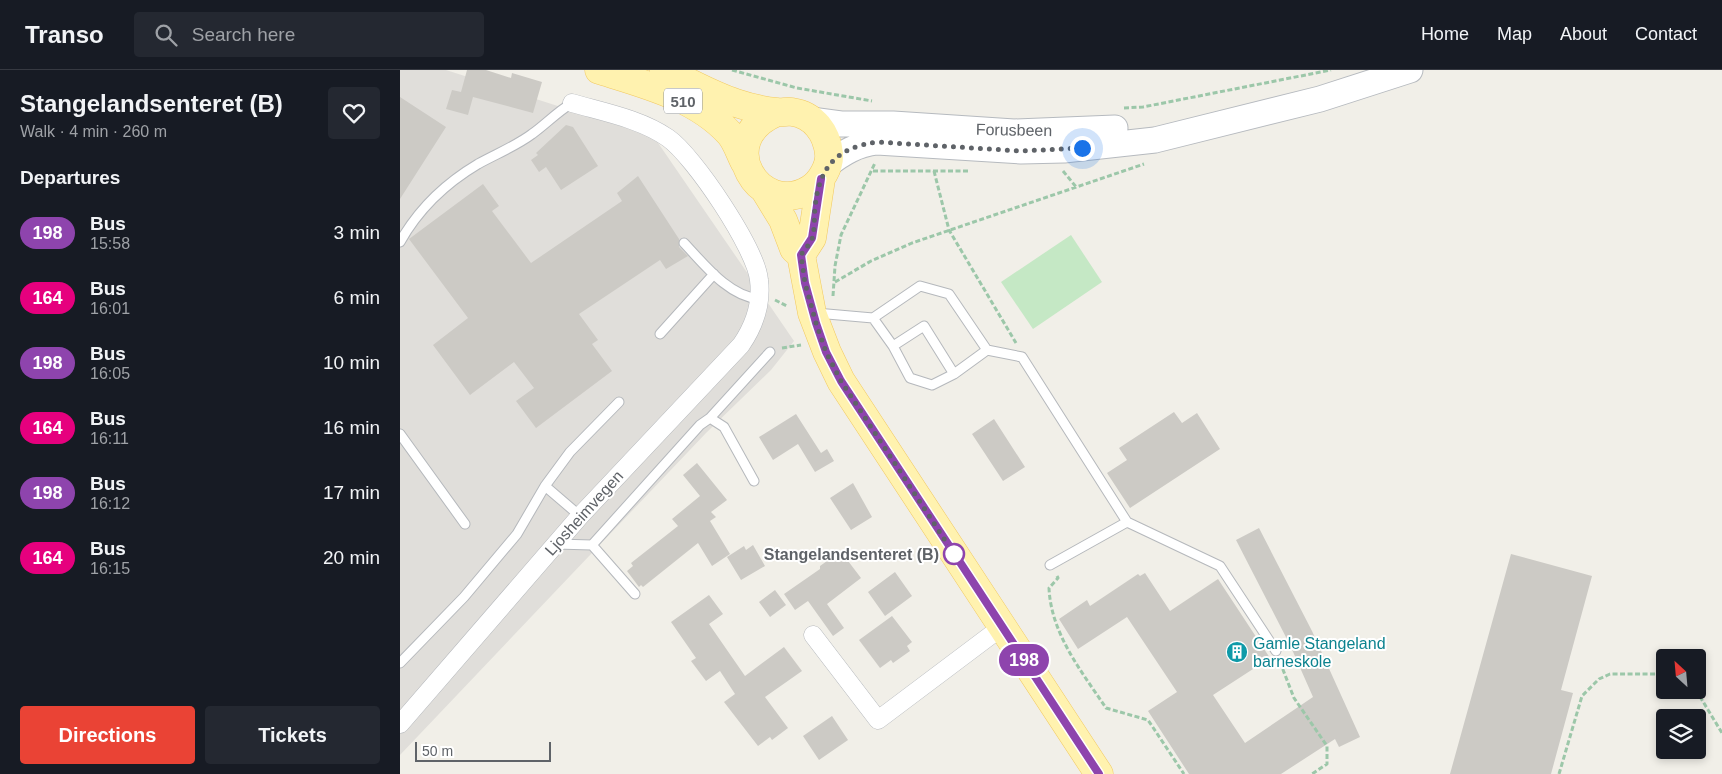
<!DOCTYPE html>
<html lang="en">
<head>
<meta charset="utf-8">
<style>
	:root { --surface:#171b24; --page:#242831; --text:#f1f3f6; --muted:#9ea1a6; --line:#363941; --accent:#ea4335 }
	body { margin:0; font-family:Arial,sans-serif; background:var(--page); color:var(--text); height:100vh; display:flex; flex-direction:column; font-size:19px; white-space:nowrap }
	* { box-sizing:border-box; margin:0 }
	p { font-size:16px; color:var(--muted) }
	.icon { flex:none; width:28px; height:28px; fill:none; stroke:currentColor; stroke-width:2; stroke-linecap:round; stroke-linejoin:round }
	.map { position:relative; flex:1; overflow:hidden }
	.sheet { display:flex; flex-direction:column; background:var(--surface); width:400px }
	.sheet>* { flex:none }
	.badge { padding:0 10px; border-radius:16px; font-size:18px; line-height:32px }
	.needle { width:32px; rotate:334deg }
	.tools { position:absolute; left:1256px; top:579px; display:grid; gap:10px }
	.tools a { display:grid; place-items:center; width:50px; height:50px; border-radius:5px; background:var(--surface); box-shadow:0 2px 8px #0003; font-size:25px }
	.scale { position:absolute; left:15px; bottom:12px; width:136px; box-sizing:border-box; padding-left:5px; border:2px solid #5f6368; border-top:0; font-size:14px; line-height:18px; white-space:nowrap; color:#5f6368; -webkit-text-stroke:4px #fff; paint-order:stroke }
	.you { position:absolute; width:25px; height:25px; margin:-12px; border:4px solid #fff; border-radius:50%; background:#1a73e8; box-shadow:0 0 0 8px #1a73e833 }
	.map>.badge { position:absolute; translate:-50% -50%; box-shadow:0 0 0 2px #fff }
	h2 { padding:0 20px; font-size:19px; line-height:45px }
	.round { display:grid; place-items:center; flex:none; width:52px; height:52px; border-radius:5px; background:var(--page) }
	.summary { display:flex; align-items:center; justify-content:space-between; height:85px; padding:0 20px }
	h1 { font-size:24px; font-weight:800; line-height:38px }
	.primary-button { display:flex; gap:10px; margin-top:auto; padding:10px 20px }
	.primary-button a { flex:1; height:58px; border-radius:5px; background:var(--accent); color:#fff; font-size:20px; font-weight:800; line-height:58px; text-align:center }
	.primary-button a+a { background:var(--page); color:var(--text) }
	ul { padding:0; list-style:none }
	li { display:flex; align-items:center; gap:15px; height:65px; padding:0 20px }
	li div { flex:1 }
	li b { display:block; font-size:19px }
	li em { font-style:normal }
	li .badge { min-width:55px; font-weight:700; text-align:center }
	header { display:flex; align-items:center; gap:30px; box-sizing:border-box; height:70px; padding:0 25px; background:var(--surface); border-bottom:1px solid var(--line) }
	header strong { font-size:24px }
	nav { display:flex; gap:28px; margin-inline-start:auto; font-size:18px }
	.search { width:350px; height:45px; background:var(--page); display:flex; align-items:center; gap:12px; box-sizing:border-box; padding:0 18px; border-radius:5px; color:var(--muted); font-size:19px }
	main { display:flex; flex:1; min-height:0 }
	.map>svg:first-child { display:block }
	.industrial { fill:#e0deda }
	.green { fill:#c5e8c5 }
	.building { fill:#cccac5 }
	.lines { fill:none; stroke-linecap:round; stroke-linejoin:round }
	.service-casing { stroke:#b5b8bc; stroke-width:11 }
	.minor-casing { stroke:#b5b8bc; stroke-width:19 }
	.secondary-casing { stroke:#b6babf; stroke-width:27 }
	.primary-casing { stroke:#f2c960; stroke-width:29 }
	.path { stroke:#9cc7a9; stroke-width:3; stroke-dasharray:5 2.5; stroke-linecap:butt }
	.service { stroke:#fff; stroke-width:9 }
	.minor { stroke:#fff; stroke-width:18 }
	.secondary { stroke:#fff; stroke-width:25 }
	.primary { stroke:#fff2af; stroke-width:28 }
	.line-casing { stroke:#fff; stroke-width:11 }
	.line { stroke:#8e44ad; stroke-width:8 }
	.walk { stroke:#5f6368; stroke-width:5; stroke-dasharray:0 9 }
	.stop-dot { fill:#fff; stroke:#8e44ad; stroke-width:2.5 }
	.labels { text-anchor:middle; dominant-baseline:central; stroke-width:4; stroke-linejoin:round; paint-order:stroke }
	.shield { fill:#fff; stroke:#8f9295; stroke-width:1 }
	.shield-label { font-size:15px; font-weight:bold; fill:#5f6368 }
	.street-label { font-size:16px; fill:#5f6368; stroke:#fff }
	.stop-label { font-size:16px; font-weight:bold; fill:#5f6368; stroke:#fff; text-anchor:end }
	.culture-label { font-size:16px; fill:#0d838f; stroke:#fff; text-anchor:start }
</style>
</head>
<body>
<header>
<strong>Transo</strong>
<div class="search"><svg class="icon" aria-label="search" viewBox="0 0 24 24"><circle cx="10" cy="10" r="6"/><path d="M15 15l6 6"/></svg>Search here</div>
<nav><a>Home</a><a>Map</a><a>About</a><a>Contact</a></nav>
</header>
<main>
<section class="sheet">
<div class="summary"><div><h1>Stangelandsenteret (B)</h1><p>Walk · 4 min · 260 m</p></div><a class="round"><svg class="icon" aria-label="heart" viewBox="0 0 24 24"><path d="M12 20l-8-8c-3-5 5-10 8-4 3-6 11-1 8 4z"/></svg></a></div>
<h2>Departures</h2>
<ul>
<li><span class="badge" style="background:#8e44ad;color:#fff">198</span><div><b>Bus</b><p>15:58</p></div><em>3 min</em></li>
<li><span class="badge" style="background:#e6007e;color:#fff">164</span><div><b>Bus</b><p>16:01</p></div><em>6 min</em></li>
<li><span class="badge" style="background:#8e44ad;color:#fff">198</span><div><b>Bus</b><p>16:05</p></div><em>10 min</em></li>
<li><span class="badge" style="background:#e6007e;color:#fff">164</span><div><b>Bus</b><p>16:11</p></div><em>16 min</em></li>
<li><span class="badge" style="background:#8e44ad;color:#fff">198</span><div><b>Bus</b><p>16:12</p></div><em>17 min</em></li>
<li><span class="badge" style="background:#e6007e;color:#fff">164</span><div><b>Bus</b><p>16:15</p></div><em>20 min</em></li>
</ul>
<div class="primary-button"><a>Directions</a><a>Tickets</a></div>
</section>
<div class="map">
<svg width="1322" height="704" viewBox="0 0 1322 704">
	<rect width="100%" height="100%" fill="#f1efe8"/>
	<path class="industrial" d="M0,0H46L254,67L394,271L371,300L306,363L0,685Z"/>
	<path class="green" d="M671,165L702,212L633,259L601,212Z"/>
	<path class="building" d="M67,0H86L111,8L112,3L142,12L133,43L73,27L68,45L46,39L52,20L61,22Z
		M0,27L46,57L0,129Z
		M166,55L173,57L198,96L161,120L146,97L139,102L131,90L138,85L136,83Z
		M238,106L279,169V177L288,186L266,199L260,190L179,244L198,270L192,274L212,301L136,358L116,331L134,318L114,292L70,325L33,275L68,248L9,169L83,114L99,136L92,141L131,193L222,131L217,123Z
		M774,342L782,353L797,343L820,379L730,438L707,403L727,390L719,378Z
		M396,344L421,383L427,379L434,391L415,402L398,374L373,390L359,367Z
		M594,349L625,397L603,411L572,364Z
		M297,393L327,430L311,442L316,447L310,451L330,484L312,496L298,473L243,517L241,515L239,517L227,501L233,496L231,493L278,456L272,449L300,426L283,405Z
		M453,413L472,447L451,460L430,428Z
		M859,458L912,561L960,667L939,677L935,669L881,704H789L748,641L777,622L727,547L678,579L659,549L687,530L690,536L738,504L740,506L745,503L770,541L818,509L870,588L813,625L845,673L913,627L890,575L836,470Z
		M353,475L365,496L341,510L327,487L344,476L346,480Z
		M442,483L461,508L427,534L444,558L433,566L408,531L395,540L384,524L420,499V496L427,491H430Z
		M1111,484L1192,506L1161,620L1173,623L1151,704H1050Z
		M495,502L512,526L485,546L468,522Z
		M375,520L386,535L370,547L359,532Z
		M309,525L323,544L309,554L345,606L384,577L402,601L365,627L388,658L372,670L370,667L358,676L324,632L335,624L320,601L306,611L291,591L296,588L271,552Z
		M492,546L512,572L507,576L510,581L493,593L491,590L480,598L459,570Z
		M432,646L448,670L419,690L403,666Z"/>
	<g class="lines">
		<g class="service-casing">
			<path id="service" d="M0,172C18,140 46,113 78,94C96,84 116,76 132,64C146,54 157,42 172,33
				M284,173C304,194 328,226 359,229
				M416,243L473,248L520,216L549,224L587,280L622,287L727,452L650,495
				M473,248L493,276L510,308L532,315L554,304L587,280
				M260,264L314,204
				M493,276L524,256L554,304
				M310,348L370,282
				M0,364L65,454
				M145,416L180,446
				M727,452L820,496L876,581
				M156,474L192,475L235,524
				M192,475L300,355L310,348L324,357L354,411
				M0,593L64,527L117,464L145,416L170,382L219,332"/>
		</g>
		<g class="minor-casing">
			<path id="minor" d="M413,565L478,650L603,556
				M0,654L180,446L341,275C354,256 362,234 359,210C356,179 294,86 268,68C241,49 203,42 172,33"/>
		</g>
		<g class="secondary-casing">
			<path id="secondary" d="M411,50L441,54H493L614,62L715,58
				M427,95C444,82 456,75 477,72L621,81L664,80L755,70L920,29L1010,0"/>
		</g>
		<g class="primary-casing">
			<path id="primary" d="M199,0C244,14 296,27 329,63C336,70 340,84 345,93
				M264,0C287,11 311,25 336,33C348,37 364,41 377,42C382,43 387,41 392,42C414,45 427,63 429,84C430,96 421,112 410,119C360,150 310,70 377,42
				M421,109L412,168L401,185L412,243L427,282L441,311L699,704
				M364,119L383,150L394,179L401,185"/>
		</g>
		<path class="path" d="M332,0L397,18L472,31
			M724,38L743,37L931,0
			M473,101H570
			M534,101L549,160L616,273
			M663,101L677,118
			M435,212L471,191L512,173L744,94
			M433,226L435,196L441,165L475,93
			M375,230L387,236
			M382,278L401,275
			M657,506L658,508L649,518C651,564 682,602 706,638L748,650L784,704
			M880,592L894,628L927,676V694L912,704
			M1296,620L1322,663
			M1159,704L1182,626L1199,609L1210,604H1265"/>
		<use href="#service" class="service"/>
		<use href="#minor" class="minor"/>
		<use href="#secondary" class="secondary"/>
		<use href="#primary" class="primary"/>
	</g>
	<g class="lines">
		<g class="line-casing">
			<path id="line" d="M421,109L412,168L401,185L405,213L416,253L426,282L441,311L699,704"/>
		</g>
		<use href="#line" class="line"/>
		<path class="walk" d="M554,484L441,311L426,282L416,253L405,213L401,185C404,180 410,174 412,169C415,160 414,147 415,138C419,97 436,78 477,72L621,81L682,78"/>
	</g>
	<defs>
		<g id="building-disc" transform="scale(1.125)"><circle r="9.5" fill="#0f9aa8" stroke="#fff"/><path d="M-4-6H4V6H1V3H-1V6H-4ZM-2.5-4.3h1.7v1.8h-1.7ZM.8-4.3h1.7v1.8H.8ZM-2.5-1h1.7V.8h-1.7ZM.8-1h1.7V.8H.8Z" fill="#fff"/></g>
	</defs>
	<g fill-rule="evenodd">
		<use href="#building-disc" x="837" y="582"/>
	</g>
	<circle class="stop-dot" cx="554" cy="484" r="10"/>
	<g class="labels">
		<rect class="shield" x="264" y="18.5" width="38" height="25" rx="4"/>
		<g class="shield-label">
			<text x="283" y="31">510</text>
		</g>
		<g class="street-label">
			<text transform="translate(614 60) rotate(1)">Forusbeen</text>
			<text transform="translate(184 443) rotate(-48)">Ljosheimvegen</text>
		</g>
		<g class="stop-label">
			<text x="539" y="484">Stangelandsenteret (B)</text>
		</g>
		<g class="culture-label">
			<text x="853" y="573">Gamle Stangeland<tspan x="853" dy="18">barneskole</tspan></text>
		</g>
	</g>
</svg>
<div class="tools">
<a><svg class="needle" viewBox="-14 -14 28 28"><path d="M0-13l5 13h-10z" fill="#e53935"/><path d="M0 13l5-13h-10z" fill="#9ea1a6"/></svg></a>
<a><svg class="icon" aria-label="layers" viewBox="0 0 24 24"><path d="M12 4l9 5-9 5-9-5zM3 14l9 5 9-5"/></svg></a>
</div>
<div class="scale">50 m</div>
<div class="you" style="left:682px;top:78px"></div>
<b class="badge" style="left:624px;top:590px;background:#8e44ad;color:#fff">198</b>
</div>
</main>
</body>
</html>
